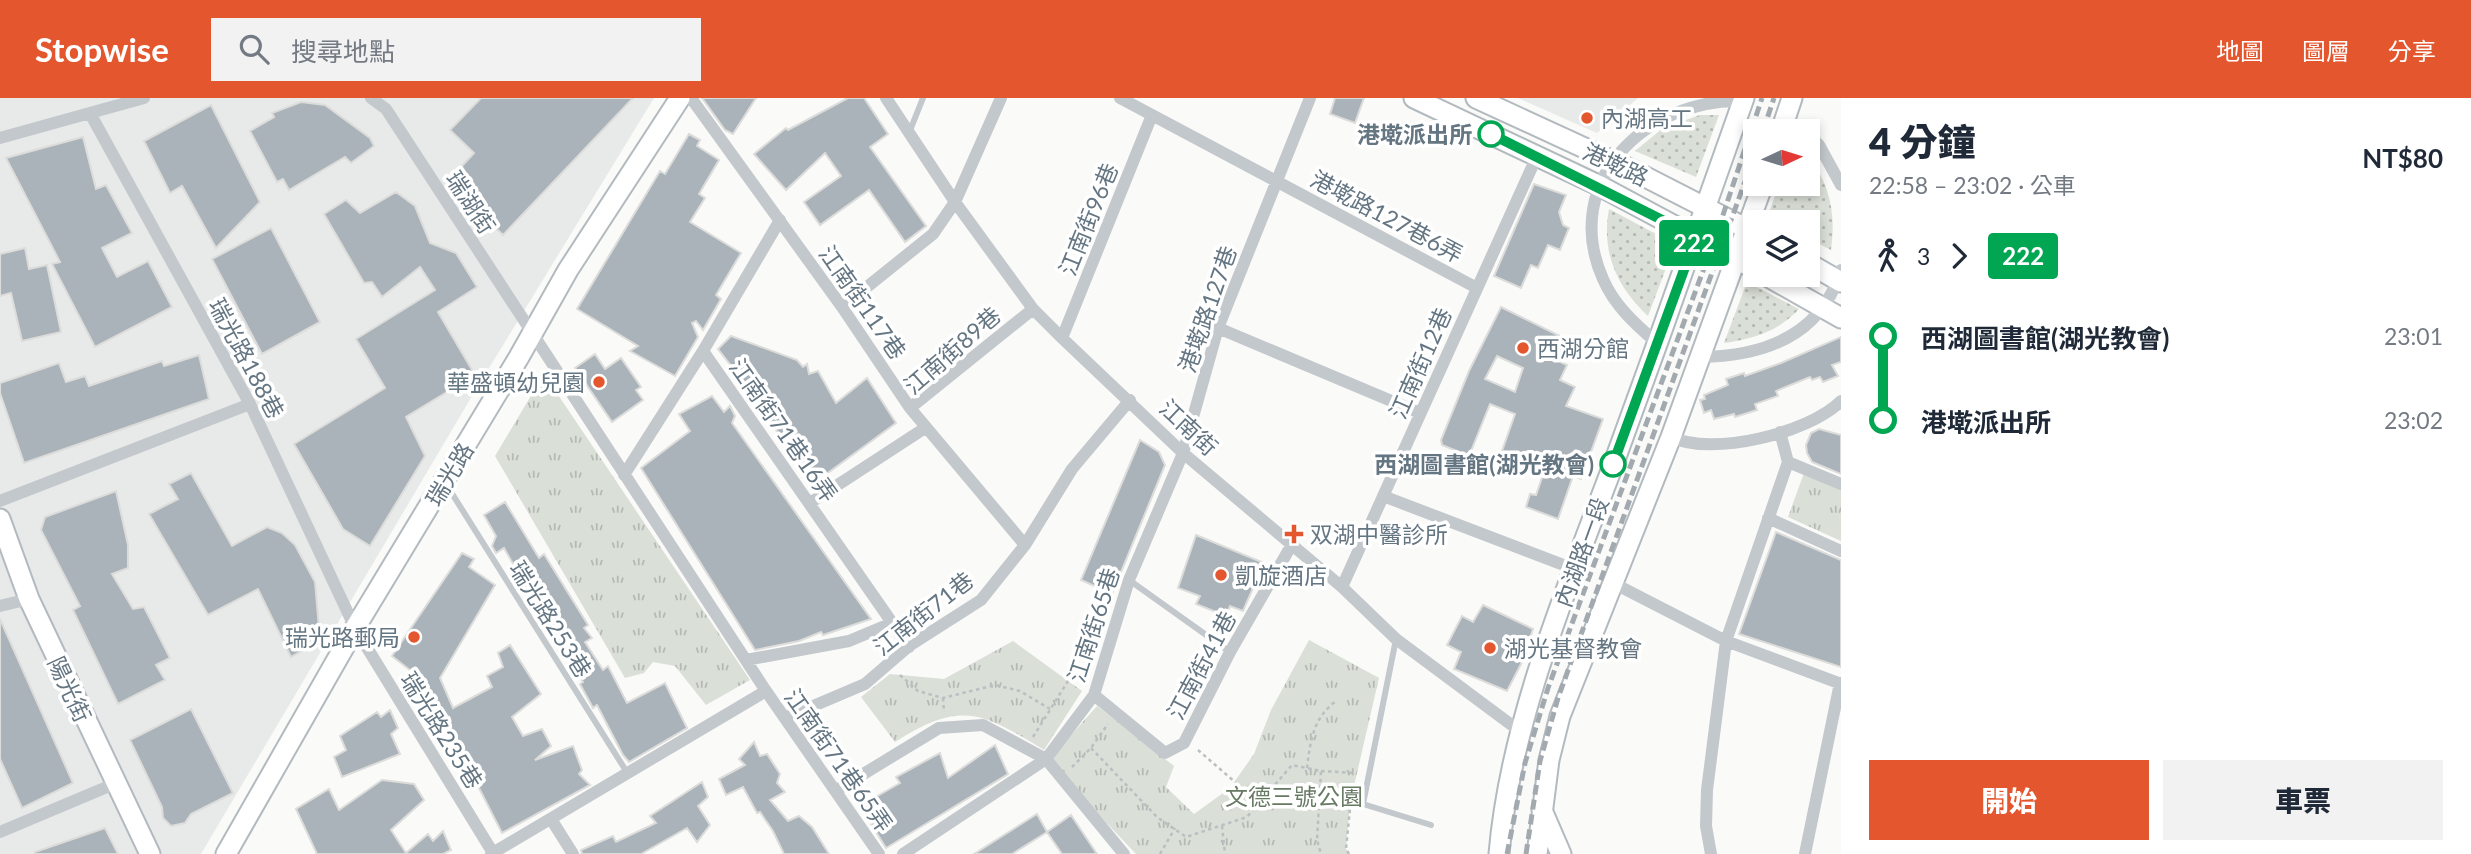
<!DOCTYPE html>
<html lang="zh-TW">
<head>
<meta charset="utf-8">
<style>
	:root { --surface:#fff; --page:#f2f2f3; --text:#1f2937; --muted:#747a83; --accent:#e4572e }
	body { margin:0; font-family:Lato,"Noto Sans TC",sans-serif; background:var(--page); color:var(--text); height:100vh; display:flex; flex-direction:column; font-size:26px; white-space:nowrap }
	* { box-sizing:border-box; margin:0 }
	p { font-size:23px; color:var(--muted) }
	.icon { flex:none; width:38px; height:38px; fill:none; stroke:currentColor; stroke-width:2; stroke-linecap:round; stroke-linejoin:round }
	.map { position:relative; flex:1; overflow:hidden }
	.side { display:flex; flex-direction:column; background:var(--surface); width:630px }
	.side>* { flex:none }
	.badge { padding:0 14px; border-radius:5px; font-size:24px; line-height:46px }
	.needle { width:46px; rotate:86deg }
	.tools { position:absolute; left:1743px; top:21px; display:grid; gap:14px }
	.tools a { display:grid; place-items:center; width:77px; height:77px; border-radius:0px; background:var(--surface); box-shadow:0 4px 10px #0003; font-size:35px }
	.map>.badge { position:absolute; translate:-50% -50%; box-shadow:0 0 0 4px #fff }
	.legs { display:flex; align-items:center; gap:10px; height:77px; padding:0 28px; font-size:23px }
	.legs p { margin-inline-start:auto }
	.overview { display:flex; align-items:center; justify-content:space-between; height:119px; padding:0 28px }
	h1 { font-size:38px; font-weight:800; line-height:52px }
	.cta { display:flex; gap:14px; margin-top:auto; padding:14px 28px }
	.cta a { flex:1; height:80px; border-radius:0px; background:var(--accent); color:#fff; font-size:28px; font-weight:800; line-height:80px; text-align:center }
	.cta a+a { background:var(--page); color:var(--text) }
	ul { padding:0 28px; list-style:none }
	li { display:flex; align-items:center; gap:24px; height:84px; font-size:26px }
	li i { display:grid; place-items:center; width:10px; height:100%; margin:0 9px; background:currentColor }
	li i::after { content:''; width:18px; height:18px; margin:-9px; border:5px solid; border-radius:50%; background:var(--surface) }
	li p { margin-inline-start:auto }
	li:first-child i { background:linear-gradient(#0000 50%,currentColor 0) }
	li:last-child i { background:linear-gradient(currentColor 50%,#0000 0) }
	header { display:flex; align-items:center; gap:42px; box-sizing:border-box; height:98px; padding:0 35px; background:var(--accent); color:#fff }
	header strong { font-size:33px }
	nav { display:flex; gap:38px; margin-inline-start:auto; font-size:24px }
	.search { width:490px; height:63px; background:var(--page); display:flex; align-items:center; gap:18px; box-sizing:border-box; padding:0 24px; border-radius:0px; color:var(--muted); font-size:26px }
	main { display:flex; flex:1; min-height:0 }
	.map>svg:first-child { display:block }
	.built { fill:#e8e9e9 }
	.grass { fill:url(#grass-dots) }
	.park { fill:url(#park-tufts) }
	.building { fill:#aab3b9; stroke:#dcdcda; stroke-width:2; fill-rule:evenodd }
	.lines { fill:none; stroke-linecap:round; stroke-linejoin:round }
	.secondary-casing { stroke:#b3babf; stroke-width:23 }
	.path { stroke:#bbbfc2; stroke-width:2.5; stroke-dasharray:3.5 3.5; stroke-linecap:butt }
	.lane { stroke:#c3c8cc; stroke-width:6 }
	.street { stroke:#c3c8cc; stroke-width:12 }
	.secondary { stroke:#fff; stroke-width:19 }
	.rail { stroke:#a2aab0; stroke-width:5; stroke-dasharray:10 5; stroke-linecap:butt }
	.line-1-casing { stroke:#fff; stroke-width:16 }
	.line-1 { stroke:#00a651; stroke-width:10 }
	.poi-dot { fill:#e4572e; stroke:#fff; stroke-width:2.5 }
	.stop-1-dot { fill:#fff; stroke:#00a651; stroke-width:3.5 }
	.labels { text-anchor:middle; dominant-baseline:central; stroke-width:7; stroke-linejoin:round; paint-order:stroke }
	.poi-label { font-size:23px; fill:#657683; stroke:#fff; text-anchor:start }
	.stop-label { font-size:23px; font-weight:bold; fill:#657683; stroke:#fff; text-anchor:end }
	.street-label { font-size:23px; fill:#657683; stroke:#fff }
	.park-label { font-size:23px; fill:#687a64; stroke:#fff }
</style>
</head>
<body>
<header>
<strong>Stopwise</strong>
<div class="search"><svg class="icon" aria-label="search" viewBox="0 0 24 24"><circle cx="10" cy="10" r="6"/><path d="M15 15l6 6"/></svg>搜尋地點</div>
<nav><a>地圖</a><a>圖層</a><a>分享</a></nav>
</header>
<main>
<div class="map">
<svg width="1841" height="756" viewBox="0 0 1841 756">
	<defs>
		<pattern id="grass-dots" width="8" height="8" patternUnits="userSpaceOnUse" patternTransform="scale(1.75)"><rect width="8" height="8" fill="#dadfd7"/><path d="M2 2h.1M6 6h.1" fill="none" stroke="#b4b9b4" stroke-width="1.8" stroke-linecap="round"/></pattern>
		<pattern id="park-tufts" width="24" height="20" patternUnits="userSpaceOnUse" patternTransform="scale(1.75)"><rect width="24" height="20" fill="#dadfd7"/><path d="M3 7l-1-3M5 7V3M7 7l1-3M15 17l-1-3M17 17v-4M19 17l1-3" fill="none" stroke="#b4b9b4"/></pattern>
	</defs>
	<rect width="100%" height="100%" fill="#fafaf8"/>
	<path class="built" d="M0,0H654L478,288L201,756H0Z
		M1518,0H1638L1597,35Z"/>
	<path class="grass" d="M1700,17H1719L1696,79L1635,53L1663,30Z
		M1808,56C1830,88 1836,114 1831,152L1808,140V124H1780L1768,118L1779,86H1808Z
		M1609,111L1675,146L1648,218C1617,189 1601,155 1609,111Z
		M1747,184L1799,211C1779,233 1753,241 1724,245Z"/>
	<path class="park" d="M544,276L750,582L706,607L675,568L653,564L644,575L625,580L495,358Z
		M1804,375L1841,391V443L1788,419Z
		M1309,542L1379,580L1350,705L1346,751L1349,756H1136L1048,663L1097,608L1174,668L1166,689L1194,716L1230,690L1254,656L1271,612Z
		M1013,543L1082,593L1044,652C982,614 961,602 895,644L861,599L890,576L944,581Z"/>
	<path class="building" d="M481,0H633L503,137L461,97L464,94L450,81L474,55L450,32Z
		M702,0H756L733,36L725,32Z
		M848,0H864L888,36L870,49L926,128L905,144L869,92L820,127L804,104L841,78L825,55L786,92L754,56L786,30L788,32Z
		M1335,0H1364L1355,25L1330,16Z
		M301,4L325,7L370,40L374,48L351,65L345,59L289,92L283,81L277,84L250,33L274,19L272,15Z
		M211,7L260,104L216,150L182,88L170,95L144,43Z
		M689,36L700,42L697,48L719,62L699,96L705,100L690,124L741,155L716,197L721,201L703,232L696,223L692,225L698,239L675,278L630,253L638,248L577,211L660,73L665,76Z
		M83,39L96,91L106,87L132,135L102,150L117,179L148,163L172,209L95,249L52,166L60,164L6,60Z
		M1534,86L1566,97L1559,114L1563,127L1569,130L1560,152L1548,147L1538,170L1531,167L1521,190L1494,178Z
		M396,94L415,108L430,145L456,155L477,189L438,214L475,277L406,319L425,358L370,448L343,431L294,346L385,290L356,241L435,192L420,169L382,199L372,184L364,185L324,116L346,102L360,115Z
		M271,130L320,224L262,256L212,161Z
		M25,150L29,171L47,167L61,234L22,243L11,195L0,198V156Z
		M1501,209L1568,242L1558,263L1567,267L1560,282L1575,289L1566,308L1603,321L1581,381L1573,378L1558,421L1526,409L1530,396L1536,397L1546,368L1502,353L1515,316L1490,306L1469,358L1442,347L1441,342L1469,273ZM1497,258L1523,270L1515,294L1485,281Z
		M731,238L797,262L803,269L807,266L809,276L818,273L836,305L867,280L896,325L814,385L766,318L769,316L718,251Z
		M1841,239V264L1832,267L1838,278L1823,284L1820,279L1812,282L1810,279L1776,293L1778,298L1755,306L1757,312L1735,319L1734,316L1714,321L1711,312L1704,315L1700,302L1705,301L1704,297L1728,287L1726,281L1744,275L1745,278L1781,265Z
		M595,256L605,271L621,260L641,289L636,292L643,302L612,324L575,270Z
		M199,257L209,301L24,365L0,295V285L59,265L66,284L85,278L89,288L162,263L164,268Z
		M712,298L724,314L730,308L735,318L732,325L871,521L823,537L821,534L799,543L755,552L641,370L690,333L679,316Z
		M1819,331L1841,337V376L1812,364L1807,355L1806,347L1811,335Z
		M1140,342L1159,354L1165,367L1112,496L1081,482Z
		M191,375L232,448L267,429L282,435L295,447L315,484L320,542L291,559L258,491L208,517L149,416L178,401L169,386Z
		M116,393L128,447V470L112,476L133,511L144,509L170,560L156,567L165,582L118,606L73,512L80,508L41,432L45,419Z
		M505,404L539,460L544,456L588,527L584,530L592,540L585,544L603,572L608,568L627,605L665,585L687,630L629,664L623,657L597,607L593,610L580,586L583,584L575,573L577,571L564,542L557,546L548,521L533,501L504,450L496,455L492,448L496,438L484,417Z
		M1776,434L1841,462V569L1739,536Z
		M1196,437L1264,465L1243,513L1230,508L1226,518L1196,506L1200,498L1178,490Z
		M462,455L474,461L469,469L495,487L440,580L453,610L492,589L487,578L503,569L498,555L510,547L541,596L512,619L523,638L542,631L551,648L535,662L573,648L582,672L579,676L590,687L502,735L431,596L411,588L415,576L392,558Z
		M1483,507L1533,531L1522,564L1507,593L1454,571L1461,554L1447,547L1462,518L1473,524Z
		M0,521L73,685L22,710L0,661Z
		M191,611L233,695L191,716L185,725L171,728L163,720L162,709L130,642Z
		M390,612L398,630L391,636L400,656L342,679L334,659L346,652L340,638L377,614L381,619Z
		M754,644L760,658L767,656L780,676L777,685L785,694L770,702L788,723L799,718L812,729L829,756H784L773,733L760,714L757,715L743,689L726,697L719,681L745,667L739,661Z
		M995,647L1008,676L886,750L860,708L900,685L896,679L940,655L948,680Z
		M382,682L414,686L424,702L391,732L406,755L428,736L433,743L443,733L451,752L443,756H317L296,711L329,691L339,712Z
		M702,684L708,699L698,708L710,727L697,744L687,730L641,756H582L581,752L613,738L616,744L656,725L650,718Z
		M1037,716L1047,734L1012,756H974Z
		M1071,717L1097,756H1062L1047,734Z
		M105,730L118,756H35V754Z"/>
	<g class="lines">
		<g class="secondary-casing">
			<path id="secondary" d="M1414,0L1598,87L1755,171
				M1476,0L1630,71L1755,135
				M1781,33L1792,0
				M1808,165L1841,184
				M1765,177L1841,220
				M0,421L29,501L150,756
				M1542,712L1561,756
				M226,756L355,530L519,259L568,172L680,0
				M1499,756C1510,625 1566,492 1612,370C1657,247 1701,124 1744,0
				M1537,756L1549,662L1560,618L1671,339L1763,86"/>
		</g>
		<path class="path" d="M900,577L918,593L943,600L995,587L1020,593L1050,611
			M943,600L944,614
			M1033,639L1068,583
			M1091,650L1157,719L1186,739L1247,719L1292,667L1321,673L1317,742L1321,756
			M1198,652L1235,684L1256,707
			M1072,669L1091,650L1108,626
			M1307,670C1310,645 1313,620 1335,604
			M1321,673L1356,675
			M1222,728L1225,756
			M1160,756L1175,730
			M1349,756L1346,751L1351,701"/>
		<path class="lane" d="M909,35L923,0
			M446,386L628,676
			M1129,482L1230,554
			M1396,541L1363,706L1431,727"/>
		<path class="street" d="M371,0L386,11L766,593L879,756
			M691,0L842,209L910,310
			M886,0L955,104L1033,211L1062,240L1183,355L1342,489L1396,541L1521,634
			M1120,0L1477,190
			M91,17L250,306L355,530L493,755
			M1808,36L1819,47L1841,87
			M0,40L144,0
			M842,209L933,136L955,104L1001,0
			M1218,230L1420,315
			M1062,240L1152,17
			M1657,245C1635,226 1614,207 1603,181C1560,84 1645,0 1743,3
			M703,253L909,549
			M1701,259C1764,258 1821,238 1841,172
			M1780,334L1788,364
			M1671,339C1712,359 1809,335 1841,303
			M1788,364L1841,386
			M624,377L703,253L780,122
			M1383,398L1574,471
			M0,403L250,306
			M810,405L925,330
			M1768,420L1841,453
			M1025,447L910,310L1033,211
			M1611,484L1726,543L1841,586
			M1342,489L1537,58
			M0,508L29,501
			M746,562L849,543L892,525
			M1094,597L1165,655L1184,645L1230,554L1291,448
			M785,620L865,586L909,548L981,502L1025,447L1072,371L1130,302
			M837,692L939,630L983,627L1046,661L1124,756
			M551,721L573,756
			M0,734L114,686
			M491,756L766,593
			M903,756L1046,661L1094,597L1129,482L1183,355L1218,230L1310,0
			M1711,756L1706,728L1707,692L1726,543L1788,364
			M1805,756L1840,585"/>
		<use href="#secondary" class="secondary"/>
		<path class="rail" d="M1763,33L1774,0
			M1507,756L1525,665L1548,590L1716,138L1762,0
			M1526,756L1540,663L1558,600L1755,56"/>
	</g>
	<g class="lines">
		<g class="line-1-casing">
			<path id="line-1" d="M1491,36L1696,139L1613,366"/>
		</g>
		<use href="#line-1" class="line-1"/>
	</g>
	<g class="poi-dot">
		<circle cx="1587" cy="20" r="7"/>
		<circle cx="1523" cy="250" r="7"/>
		<circle cx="599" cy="284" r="7"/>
		<path d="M1290.5 425.5h7v7h7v7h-7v7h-7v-7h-7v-7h7z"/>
		<circle cx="1221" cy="477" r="7"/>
		<circle cx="414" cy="539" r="7"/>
		<circle cx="1490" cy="550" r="7"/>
	</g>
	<g class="stop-1-dot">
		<circle cx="1491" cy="36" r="12"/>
		<circle cx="1613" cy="366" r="12"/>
	</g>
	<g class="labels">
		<g class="poi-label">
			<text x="1601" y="20">內湖高工</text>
			<text x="1537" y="250">西湖分館</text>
			<text x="585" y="284" text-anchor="end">華盛頓幼兒園</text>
			<text x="1310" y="436">双湖中醫診所</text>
			<text x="1235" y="477">凱旋酒店</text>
			<text x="400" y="539" text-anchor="end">瑞光路郵局</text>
			<text x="1504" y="550">湖光基督教會</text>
		</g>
		<g class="stop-label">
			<text x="1472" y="36">港墘派出所</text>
			<text x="1594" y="366">西湖圖書館(湖光教會)</text>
		</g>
		<g class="street-label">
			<text transform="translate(1616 66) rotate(25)">港墘路</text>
			<text transform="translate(471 104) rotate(57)">瑞湖街</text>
			<text transform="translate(1387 118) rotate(28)">港墘路127巷6弄</text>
			<text transform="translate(1088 121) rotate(-68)">江南街96巷</text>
			<text transform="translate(863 204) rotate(55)">江南街117巷</text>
			<text transform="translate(1207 211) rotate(-71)">港墘路127巷</text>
			<text transform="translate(952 252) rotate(-41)">江南街89巷</text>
			<text transform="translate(247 260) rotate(62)">瑞光路188巷</text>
			<text transform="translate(1420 265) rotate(-66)">江南街12巷</text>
			<text transform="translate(1189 329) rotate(43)">江南街</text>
			<text transform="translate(784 332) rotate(55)">江南街71巷16弄</text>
			<text transform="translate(449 376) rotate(-59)">瑞光路</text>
			<text transform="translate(1581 454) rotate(-70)">內湖路一段</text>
			<text transform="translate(923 515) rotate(-38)">江南街71巷</text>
			<text transform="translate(551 521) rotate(58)">瑞光路253巷</text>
			<text transform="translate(1093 527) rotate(-72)">江南街65巷</text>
			<text transform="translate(1201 567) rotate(-62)">江南街41巷</text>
			<text transform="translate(70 591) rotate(65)">陽光街</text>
			<text transform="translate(442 632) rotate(58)">瑞光路235巷</text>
			<text transform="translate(839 662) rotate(55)">江南街71巷65弄</text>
		</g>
		<g class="park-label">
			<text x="1294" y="698">文德三號公園</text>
		</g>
	</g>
</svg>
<div class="tools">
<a><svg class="needle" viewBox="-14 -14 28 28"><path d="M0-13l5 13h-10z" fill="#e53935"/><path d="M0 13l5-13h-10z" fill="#747a83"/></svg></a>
<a><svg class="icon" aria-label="layers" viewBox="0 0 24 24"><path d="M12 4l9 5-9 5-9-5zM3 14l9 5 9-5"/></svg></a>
</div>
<b class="badge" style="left:1694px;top:145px;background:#00a651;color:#fff">222</b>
</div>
<section class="side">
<div class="overview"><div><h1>4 分鐘</h1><p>22:58 – 23:02 · 公車</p></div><b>NT$80</b></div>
<div class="legs"><svg class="icon" aria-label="walk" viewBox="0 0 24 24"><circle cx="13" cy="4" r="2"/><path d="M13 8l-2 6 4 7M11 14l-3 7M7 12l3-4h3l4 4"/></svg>3<svg class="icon" aria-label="forward" viewBox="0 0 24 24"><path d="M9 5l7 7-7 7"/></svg><b class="badge" style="background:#00a651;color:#fff">222</b></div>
<ul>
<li><i style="color:#00a651"></i><b>西湖圖書館(湖光教會)</b><p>23:01</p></li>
<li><i style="color:#00a651"></i><b>港墘派出所</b><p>23:02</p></li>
</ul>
<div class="cta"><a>開始</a><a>車票</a></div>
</section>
</main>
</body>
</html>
